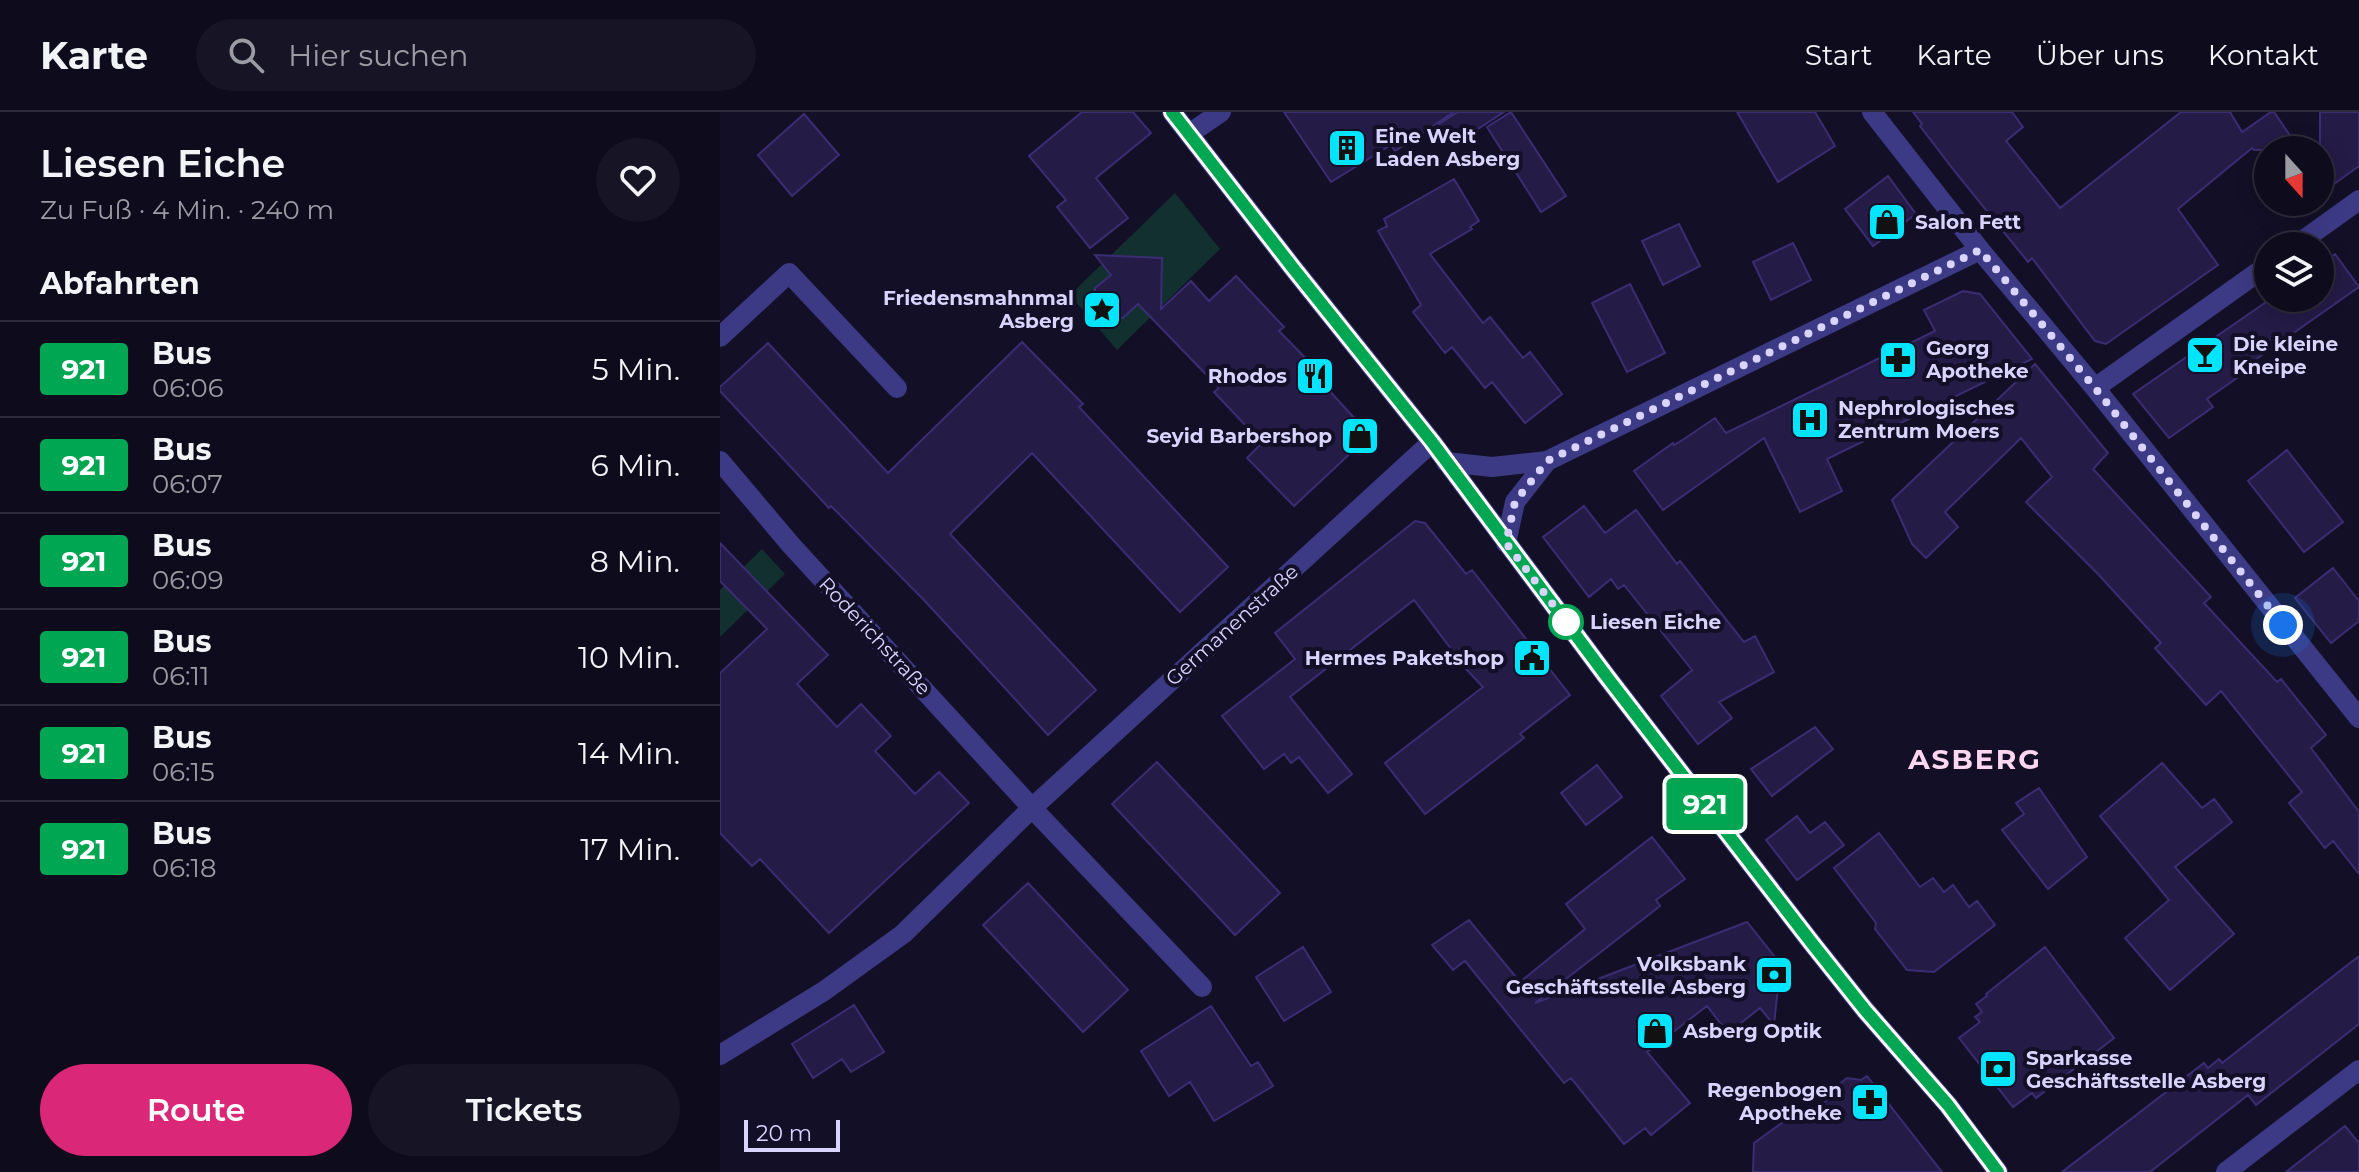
<!DOCTYPE html>
<html lang="de">
<head>
<meta charset="utf-8">
<style>
	:root { --surface:#0e0b1c; --page:#171425; --text:#f1f3f6; --muted:#9b9ba3; --line:#2e2b3b; --accent:#db2777 }
	body { margin:0; font-family:Montserrat,sans-serif; background:var(--page); color:var(--text); height:100vh; display:flex; flex-direction:column; font-size:30px; white-space:nowrap }
	* { box-sizing:border-box; margin:0 }
	p { font-size:26px; color:var(--muted) }
	.icon { flex:none; width:44px; height:44px; fill:none; stroke:currentColor; stroke-width:2; stroke-linecap:round; stroke-linejoin:round }
	.map { position:relative; flex:1; overflow:hidden }
	.details { display:flex; flex-direction:column; background:var(--surface); width:720px }
	.details>* { flex:none }
	.badge { padding:0 16px; border-radius:6px; font-size:28px; line-height:52px }
	.needle { width:52px; rotate:159deg }
	.tools { position:absolute; left:1534px; top:24px; display:grid; gap:16px }
	.tools a { display:grid; place-items:center; width:80px; height:80px; border-radius:50%; background:var(--surface); box-shadow:0 4px 20px #0003,0 0 0 2px var(--line); font-size:40px }
	.scale { position:absolute; left:24px; bottom:20px; width:96px; box-sizing:border-box; padding-left:8px; border:4px solid #d9d4ff; border-top:0; font-size:22px; line-height:28px; white-space:nowrap; color:#d9d4ff; -webkit-text-stroke:6px #130f26; paint-order:stroke }
	.you { position:absolute; width:40px; height:40px; margin:-20px; border:6px solid #fff; border-radius:50%; background:#1a73e8; box-shadow:0 0 0 12px #1a73e833 }
	.map>.badge { position:absolute; translate:-50% -50%; box-shadow:0 0 0 4px #fff }
	h2 { padding:0 40px; font-size:30px; line-height:72px }
	.round { display:grid; place-items:center; flex:none; width:84px; height:84px; border-radius:42px; background:var(--page) }
	.summary { display:flex; align-items:center; justify-content:space-between; height:136px; padding:0 40px }
	h1 { font-size:38px; font-weight:600; line-height:60px }
	.button { display:flex; gap:16px; margin-top:auto; padding:16px 40px }
	.button a { flex:1; height:92px; border-radius:48px; background:var(--accent); color:#fff; font-size:32px; font-weight:600; line-height:92px; text-align:center }
	.button a+a { background:var(--page); color:var(--text) }
	ul { padding:0; list-style:none }
	li { display:flex; align-items:center; gap:24px; height:96px; padding:0 40px; border-top:2px solid var(--line) }
	li div { flex:1 }
	li b { display:block; font-size:30px }
	li em { font-style:normal }
	li .badge { min-width:88px; font-weight:700; text-align:center }
	header { display:flex; align-items:center; gap:48px; box-sizing:border-box; height:112px; padding:0 40px; background:var(--surface); border-bottom:2px solid var(--line) }
	header strong { font-size:38px }
	nav { display:flex; gap:44px; margin-inline-start:auto; font-size:28px }
	.search { width:560px; height:72px; background:var(--page); display:flex; align-items:center; gap:20px; box-sizing:border-box; padding:0 28px; border-radius:44px; color:var(--muted); font-size:30px }
	main { display:flex; flex:1; min-height:0 }
	.map>svg:first-child { display:block }
	.green { fill:#12302f }
	.building { fill:#241b47; stroke:#3b2d73; stroke-width:2 }
	.lines { fill:none; stroke-linecap:round; stroke-linejoin:round }
	.minor { stroke:#3d3a85; stroke-width:20 }
	.line-casing { stroke:#fff; stroke-width:18 }
	.line { stroke:#00a651; stroke-width:12 }
	.walk { stroke:#d9d4ff; stroke-width:8; stroke-dasharray:0 14.4 }
	.stop-dot { fill:#fff; stroke:#00a651; stroke-width:4 }
	.labels { text-anchor:middle; dominant-baseline:central; stroke-width:8; stroke-linejoin:round; paint-order:stroke }
	.poi-label { font-size:20px; font-weight:bold; fill:#d9d4ff; stroke:#130f26; text-anchor:start }
	.stop-label { font-size:20px; font-weight:bold; fill:#d9d4ff; stroke:#130f26; text-anchor:start }
	.street-label { font-size:20px; fill:#d9d4ff; stroke:#130f26 }
	.district-label { font-size:28px; font-weight:bold; letter-spacing:2px; fill:#ffd6f0; stroke:#130f26 }
</style>
</head>
<body>
<header>
<strong>Karte</strong>
<div class="search"><svg class="icon" aria-label="search" viewBox="0 0 24 24"><circle cx="10" cy="10" r="6"/><path d="M15 15l6 6"/></svg>Hier suchen</div>
<nav><a>Start</a><a>Karte</a><a>Über uns</a><a>Kontakt</a></nav>
</header>
<main>
<section class="details">
<div class="summary"><div><h1>Liesen Eiche</h1><p>Zu Fuß · 4 Min. · 240 m</p></div><a class="round"><svg class="icon" aria-label="heart" viewBox="0 0 24 24"><path d="M12 20l-8-8c-3-5 5-10 8-4 3-6 11-1 8 4z"/></svg></a></div>
<h2>Abfahrten</h2>
<ul>
<li><span class="badge" style="background:#00a651;color:#fff">921</span><div><b>Bus</b><p>06:06</p></div><em>5 Min.</em></li>
<li><span class="badge" style="background:#00a651;color:#fff">921</span><div><b>Bus</b><p>06:07</p></div><em>6 Min.</em></li>
<li><span class="badge" style="background:#00a651;color:#fff">921</span><div><b>Bus</b><p>06:09</p></div><em>8 Min.</em></li>
<li><span class="badge" style="background:#00a651;color:#fff">921</span><div><b>Bus</b><p>06:11</p></div><em>10 Min.</em></li>
<li><span class="badge" style="background:#00a651;color:#fff">921</span><div><b>Bus</b><p>06:15</p></div><em>14 Min.</em></li>
<li><span class="badge" style="background:#00a651;color:#fff">921</span><div><b>Bus</b><p>06:18</p></div><em>17 Min.</em></li>
</ul>
<div class="button"><a>Route</a><a>Tickets</a></div>
</section>
<div class="map">
<svg width="1639" height="1060" viewBox="0 0 1639 1060">
	<rect width="100%" height="100%" fill="#130f26"/>
	<path class="green" d="M455,81L500,137L397,238L350,183Z
		M42,437L65,462L0,525V478Z"/>
	<path class="building" d="M362,0H413L431,21L376,66L408,106L370,136L337,95L346,88L309,44Z
		M564,0H734L675,39L671,33L611,70Z
		M738,0H784L733,33L719,12Z
		M791,0L846,84L821,100L767,15Z
		M1017,0H1095L1115,34L1058,70Z
		M1193,0H1292L1303,15L1286,29L1340,96L1461,0H1510L1522,20L1551,0H1554L1580,38H1534L1532,36L1458,97L1498,153L1386,232L1375,229L1312,146L1308,150L1236,61L1200,14L1202,12Z
		M1600,0H1639V54L1600,82Z
		M84,2L119,43L72,84L38,43Z
		M1168,64L1196,102L1153,134L1125,97Z
		M734,67L759,109L750,115L752,117L710,142L763,211L770,205L803,246L810,240L842,282L805,311L772,270L765,276L732,235L725,241L693,200L701,193L658,119L667,114L664,107Z
		M959,112L980,154L943,173L922,129Z
		M1073,131L1091,168L1051,188L1033,150Z
		M1615,142L1639,175L1525,255L1527,259L1487,287L1493,295L1449,326L1413,282L1552,186H1600V152Z
		M375,143L442,146L441,197L471,169L489,189L516,164L564,215L559,219L608,269L604,273L650,323L574,394L527,346L542,331L494,280L499,276L418,192L403,206L386,205L375,193V176L391,163Z
		M910,172L945,241L907,260L872,191Z
		M1243,179L1260,182L1312,247L1107,347L1122,379L1080,400L1044,326L943,398L914,359L953,331L954,333L964,327L995,306L1006,321L1215,219L1204,198Z
		M302,230L363,292L359,295L508,455L460,500L312,341L230,422L376,578L328,623L204,488L111,394L109,396L0,279V275L48,231L168,361Z
		M1315,252L1388,341L1373,357L1491,485L1484,491L1557,570L1561,567L1606,623L1591,636L1639,700V762L1613,729L1605,736L1569,691L1582,680L1501,579L1486,593L1435,536L1441,531L1378,462L1306,390L1332,365L1301,326L1225,400L1238,415L1206,446L1192,432L1172,388Z
		M1567,338L1623,410L1584,440L1528,369Z
		M864,394L885,421L916,398L957,452L960,449L1024,530L1035,524L1054,560L999,590L1012,606L978,632L941,584L972,558L904,473L898,477L891,467L869,485L823,425Z
		M695,409L705,411L746,462L752,458L850,583L800,622L804,626L705,702L665,651L763,575L747,558L694,488L570,585L632,662L608,681L579,645L571,651L564,642L544,657L502,604L575,547L555,521Z
		M0,431L108,543L77,572L117,615L141,592L171,624L155,639L195,682L219,660L249,691L109,821L40,747L32,754L0,721V561L47,517L0,469Z
		M1613,456L1639,489V509L1611,531L1575,486Z
		M1095,615L1113,637L1052,684L1031,657Z
		M437,650L560,781L515,823L392,692Z
		M1442,651L1482,696L1494,687L1512,710L1455,755L1514,822L1450,878L1405,826L1449,788L1380,704Z
		M877,653L902,685L866,713L841,681Z
		M1319,676L1367,745L1328,777L1282,718L1304,702L1296,691Z
		M1077,704L1090,721L1105,710L1124,733L1077,768L1046,728Z
		M1159,721L1200,775L1213,766L1224,780L1233,773L1249,795L1257,789L1275,813L1214,860L1187,858L1155,817L1156,811L1114,756Z
		M932,725L965,767L936,788L940,794L815,891L1027,810L1071,865L1058,875L1054,913L1040,896L1008,921L987,894L927,940L970,991L931,1023L925,1016L904,1032L851,966L844,971L745,849L733,858L712,833L749,808L800,870L865,817L846,792Z
		M308,771L408,878L363,920L263,813Z
		M583,835L611,880L564,909L536,865Z
		M1325,835L1394,926L1316,986L1312,981L1293,995L1239,926L1260,910L1255,905L1262,900L1256,892L1267,884L1266,882Z
		M1639,844V912L1536,993L1528,983L1430,1060H1342L1484,951L1488,956L1499,947L1502,951Z
		M134,893L164,940L131,960L122,947L93,966L72,932Z
		M491,894L531,954L538,950L553,974L494,1009L470,970L449,984L421,939Z
		M1147,964L1222,1060H1033L1034,1031L1066,1008L1094,1011V996L1113,985L1114,976L1127,966L1141,968Z
		M1625,1014L1639,1031V1060H1566Z"/>
	<g class="lines">
		<path class="minor" d="M452,0L573,156L712,330L887,565L1091,830L1145,898L1228,993L1278,1060
			M1152,0L1260,138L1375,276L1639,606
			M469,22L501,0
			M1575,134L1639,88
			M0,225L69,161L177,276
			M1375,276L1548,153
			M0,349L71,433L312,696L482,875
			M726,350L772,355L827,349L1260,138
			M786,431L795,390L827,349
			M0,943L104,879L183,822L312,696L712,330
			M1506,1060L1639,958"/>
	</g>
	<g class="lines">
		<g class="line-casing">
			<path id="line" d="M452,0L573,156L712,330L887,565L1091,830L1145,898L1228,993L1278,1060"/>
		</g>
		<use href="#line" class="line"/>
		<path class="walk" d="M846,510L848,512L786,431L795,390L827,349L1260,138L1375,276L1563,513"/>
	</g>
	<defs>
		<g id="building-square" transform="scale(2)"><rect x="-9" y="-9" width="18" height="18" rx="4" fill="#00e5ff" stroke="#130f26"/><path d="M-4-6H4V6H1V3H-1V6H-4ZM-2.5-4.3h1.7v1.8h-1.7ZM.8-4.3h1.7v1.8H.8ZM-2.5-1h1.7V.8h-1.7ZM.8-1h1.7V.8H.8Z" fill="#111"/></g>
		<g id="shop-square" transform="scale(2)"><rect x="-9" y="-9" width="18" height="18" rx="4" fill="#00e5ff" stroke="#130f26"/><path d="M-5-2.5h2.3a2.7 3.5 0 0 1 5.4 0H5L5.5 6h-11ZM-1.5-2.5h3a1.5 2.3 0 0 0-3 0Z" fill="#111"/></g>
		<g id="sight-square" transform="scale(2)"><rect x="-9" y="-9" width="18" height="18" rx="4" fill="#00e5ff" stroke="#130f26"/><path d="M0-6L1.8-2.2L6-1.7L2.9 1.2L3.7 5.4L0 3.3L-3.7 5.4L-2.9 1.2L-6-1.7L-1.8-2.2Z" fill="#111"/></g>
		<g id="bar-square" transform="scale(2)"><rect x="-9" y="-9" width="18" height="18" rx="4" fill="#00e5ff" stroke="#130f26"/><path d="M-6-5H6L.8 .8V4.5H3.5V6h-7V4.5H-.8V.8Z" fill="#111"/></g>
		<g id="pharmacy-square" transform="scale(2)"><rect x="-9" y="-9" width="18" height="18" rx="4" fill="#00e5ff" stroke="#130f26"/><path d="M-2-6h4v4h4v4h-4v4h-4v-4h-4v-4h4Z" fill="#111"/></g>
		<g id="restaurant-square" transform="scale(2)"><rect x="-9" y="-9" width="18" height="18" rx="4" fill="#00e5ff" stroke="#130f26"/><path d="M-5-6h1v4h1v-4h1v4h1v-4h1v5L-1.5 .5V6h-2V.5L-5-1ZM5-6V6H3V1.5H1.5Q1.5-4 5-6Z" fill="#111"/></g>
		<g id="hospital-square" transform="scale(2)"><rect x="-9" y="-9" width="18" height="18" rx="4" fill="#00e5ff" stroke="#130f26"/><path d="M-5-5h3v3.5h4V-5h3V5h-3V1.5h-4V5h-3Z" fill="#111"/></g>
		<g id="civic-square" transform="scale(2)"><rect x="-9" y="-9" width="18" height="18" rx="4" fill="#00e5ff" stroke="#130f26"/><path d="M-.6-6.5H3V-4.5H.6V-3L4-1V1h2V6H-6V1h2V-1L-.6-3ZM-1.2 2.5V6h2.4V2.5Z" fill="#111"/></g>
		<g id="bank-square" transform="scale(2)"><rect x="-9" y="-9" width="18" height="18" rx="4" fill="#00e5ff" stroke="#130f26"/><path d="M-6-4H6V4H-6ZM0-2.3a2.3 2.3 0 1 0 0 4.6a2.3 2.3 0 1 0 0-4.6Z" fill="#111"/></g>
	</defs>
	<g fill-rule="evenodd">
		<use href="#building-square" x="627" y="36"/>
		<use href="#shop-square" x="1167" y="110"/>
		<use href="#sight-square" x="382" y="198"/>
		<use href="#bar-square" x="1485" y="243"/>
		<use href="#pharmacy-square" x="1178" y="248"/>
		<use href="#restaurant-square" x="595" y="264"/>
		<use href="#hospital-square" x="1090" y="308"/>
		<use href="#shop-square" x="640" y="324"/>
		<use href="#civic-square" x="812" y="546"/>
		<use href="#bank-square" x="1054" y="863"/>
		<use href="#shop-square" x="935" y="919"/>
		<use href="#bank-square" x="1278" y="957"/>
		<use href="#pharmacy-square" x="1150" y="990"/>
	</g>
	<circle class="stop-dot" cx="846" cy="510" r="16"/>
	<g class="labels">
		<g class="poi-label">
			<text x="655" y="24">Eine Welt<tspan x="655" dy="23">Laden Asberg</tspan></text>
			<text x="1195" y="110">Salon Fett</text>
			<text x="354" y="186" text-anchor="end">Friedensmahnmal<tspan x="354" dy="23">Asberg</tspan></text>
			<text x="1513" y="232">Die kleine<tspan x="1513" dy="23">Kneipe</tspan></text>
			<text x="1206" y="236">Georg<tspan x="1206" dy="23">Apotheke</tspan></text>
			<text x="567" y="264" text-anchor="end">Rhodos</text>
			<text x="1118" y="296">Nephrologisches<tspan x="1118" dy="23">Zentrum Moers</tspan></text>
			<text x="612" y="324" text-anchor="end">Seyid Barbershop</text>
			<text x="784" y="546" text-anchor="end">Hermes Paketshop</text>
			<text x="1026" y="852" text-anchor="end">Volksbank<tspan x="1026" dy="23">Geschäftsstelle Asberg</tspan></text>
			<text x="963" y="919">Asberg Optik</text>
			<text x="1306" y="946">Sparkasse<tspan x="1306" dy="23">Geschäftsstelle Asberg</tspan></text>
			<text x="1122" y="978" text-anchor="end">Regenbogen<tspan x="1122" dy="23">Apotheke</tspan></text>
		</g>
		<g class="stop-label">
			<text x="870" y="510">Liesen Eiche</text>
		</g>
		<g class="street-label">
			<text transform="translate(512 513) rotate(-42)">Germanenstraße</text>
			<text transform="translate(155 524) rotate(47)">Roderichstraße</text>
		</g>
		<g class="district-label">
			<text x="1255" y="647">ASBERG</text>
		</g>
	</g>
</svg>
<div class="tools">
<a><svg class="needle" viewBox="-14 -14 28 28"><path d="M0-13l5 13h-10z" fill="#e53935"/><path d="M0 13l5-13h-10z" fill="#9b9ba3"/></svg></a>
<a><svg class="icon" aria-label="layers" viewBox="0 0 24 24"><path d="M12 4l9 5-9 5-9-5zM3 14l9 5 9-5"/></svg></a>
</div>
<div class="scale">20 m</div>
<div class="you" style="left:1563px;top:513px"></div>
<b class="badge" style="left:985px;top:692px;background:#00a651;color:#fff">921</b>
</div>
</main>
</body>
</html>
